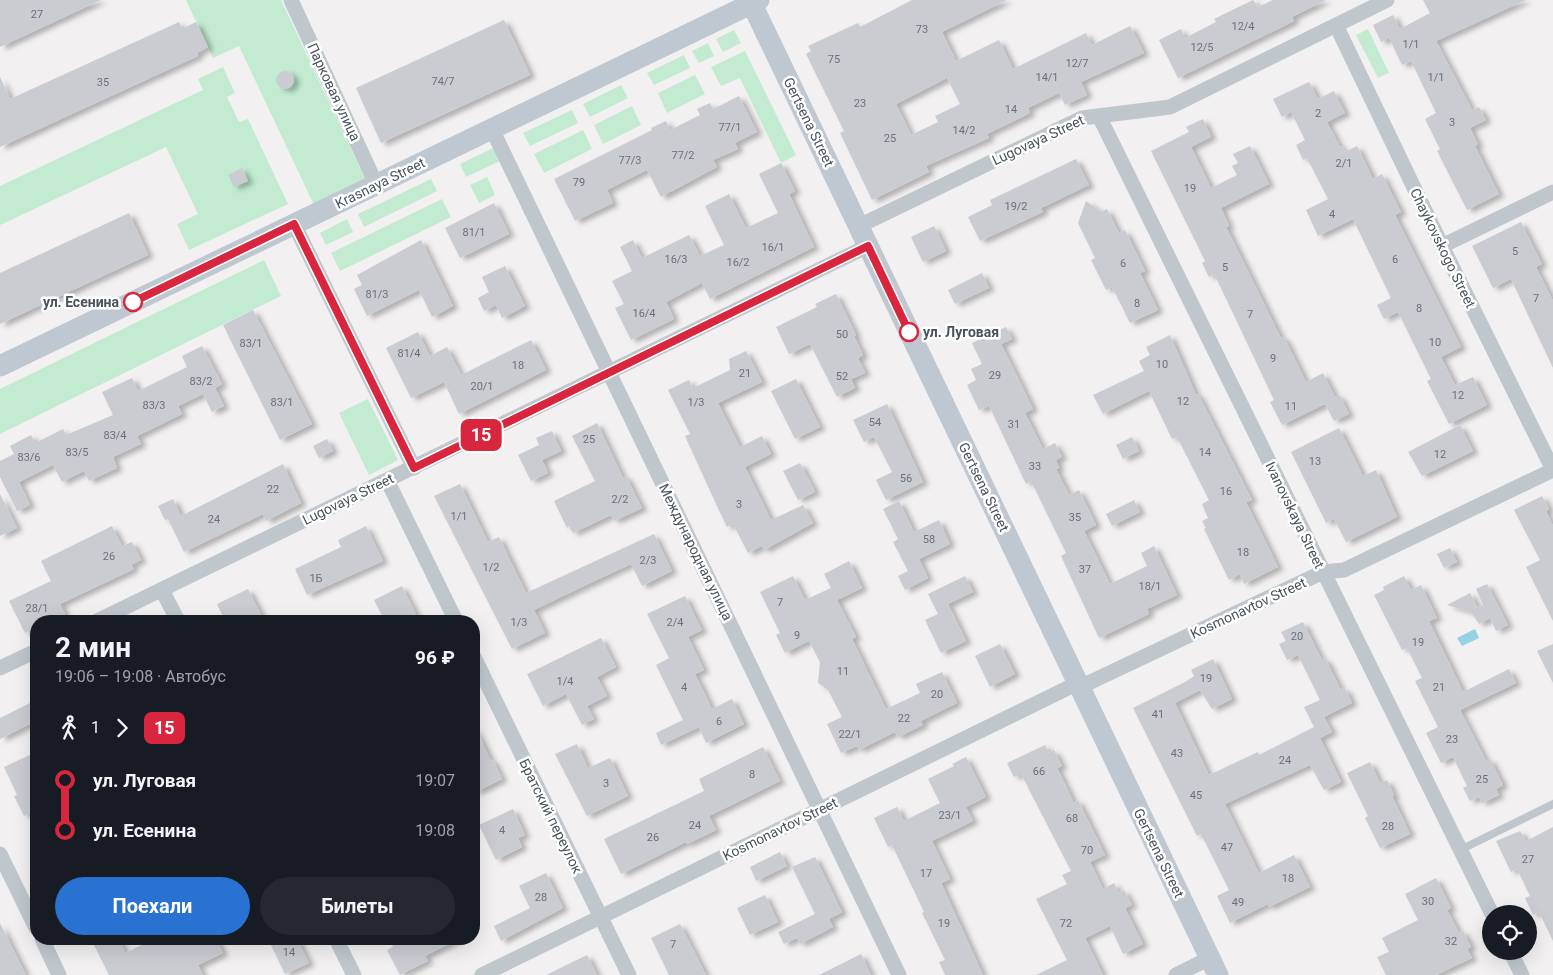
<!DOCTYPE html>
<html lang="ru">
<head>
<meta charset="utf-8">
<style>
	:root { --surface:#171b24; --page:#242831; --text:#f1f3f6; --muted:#9ea1a6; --accent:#2972d2 }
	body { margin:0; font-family:Roboto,sans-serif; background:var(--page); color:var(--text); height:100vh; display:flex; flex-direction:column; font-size:19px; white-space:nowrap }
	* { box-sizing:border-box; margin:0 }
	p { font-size:16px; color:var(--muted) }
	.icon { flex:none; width:28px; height:28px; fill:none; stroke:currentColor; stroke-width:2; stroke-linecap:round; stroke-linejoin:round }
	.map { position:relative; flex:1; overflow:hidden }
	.details { position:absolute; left:30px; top:615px; width:450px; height:330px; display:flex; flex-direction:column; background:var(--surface); border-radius:20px; box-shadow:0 5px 20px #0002 }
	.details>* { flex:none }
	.badge { padding:0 10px; border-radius:8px; font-size:18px; line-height:32px }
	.tools { position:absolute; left:1482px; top:905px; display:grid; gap:10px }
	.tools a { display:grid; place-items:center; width:55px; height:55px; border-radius:50%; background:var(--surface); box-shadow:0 5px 20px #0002; font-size:25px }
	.map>.badge { position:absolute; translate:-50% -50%; box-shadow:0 0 0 2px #fff }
	.legs { display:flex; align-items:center; gap:8px; height:55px; padding:0 25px; font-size:16px }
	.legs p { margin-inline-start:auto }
	.overview { display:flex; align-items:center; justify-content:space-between; height:85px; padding:0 25px }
	h1 { font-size:28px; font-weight:700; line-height:38px }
	.button { display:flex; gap:10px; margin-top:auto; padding:10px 25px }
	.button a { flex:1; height:58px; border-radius:30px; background:var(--accent); color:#fff; font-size:20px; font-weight:700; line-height:58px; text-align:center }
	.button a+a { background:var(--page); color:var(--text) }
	ul { padding:0 25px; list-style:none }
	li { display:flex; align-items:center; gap:18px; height:50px; font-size:19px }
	li i { display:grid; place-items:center; width:8px; height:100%; margin:0 6px; background:currentColor }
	li i::after { content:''; width:12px; height:12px; margin:-6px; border:4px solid; border-radius:50%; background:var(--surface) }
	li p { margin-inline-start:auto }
	li:first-child i { background:linear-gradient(#0000 50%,currentColor 0) }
	li:last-child i { background:linear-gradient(currentColor 50%,#0000 0) }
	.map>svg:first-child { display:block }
	.green { fill:#c2ebd2 }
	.water { fill:#93d3e4 }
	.building { fill:#caccd2; fill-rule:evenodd; filter:url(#shadow) }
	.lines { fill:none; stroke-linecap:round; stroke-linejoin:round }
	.lane { stroke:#bfc7cd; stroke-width:8 }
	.street { stroke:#bfc7cd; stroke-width:15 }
	.secondary { stroke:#bfc8d1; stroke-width:21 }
	.line-1-casing { stroke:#fff; stroke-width:11 }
	.line-1 { stroke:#d7263d; stroke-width:8 }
	.stop-1-dot { fill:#fff; stroke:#d7263d; stroke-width:2.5 }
	.labels { text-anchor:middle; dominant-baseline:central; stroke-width:5; stroke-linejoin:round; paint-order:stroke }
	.number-label { font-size:11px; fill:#697179 }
	.street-label { font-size:14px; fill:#49535b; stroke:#fff }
	.stop-label { font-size:14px; font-weight:bold; fill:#49535b; stroke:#fff; text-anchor:end }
</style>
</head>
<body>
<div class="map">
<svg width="1553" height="975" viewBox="0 0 1553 975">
	<defs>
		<filter id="shadow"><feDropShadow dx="5.5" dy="3" stdDeviation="2.5" flood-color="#0004"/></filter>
	</defs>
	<rect width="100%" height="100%" fill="#f2f0f0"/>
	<path class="green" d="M186,0H281L366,181L314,205L239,46L213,58Z
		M1368,29L1389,73L1378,78L1356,35Z
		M734,30L741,43L723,52L716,39Z
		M708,43L714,56L699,63L692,51Z
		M745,51L796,155L781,163L740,78L721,86L711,67Z
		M684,55L690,68L654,85L647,73Z
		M223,67L235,93L227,97L239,122L248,119L288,204L189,250L177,224L198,214L166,147L0,225V186L203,90L198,79Z
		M695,75L705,94L667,113L658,93Z
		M621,85L628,98L590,117L583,104Z
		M632,106L641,125L603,144L594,125Z
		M572,110L578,123L530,146L523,133Z
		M583,130L592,149L544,173L534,154Z
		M493,148L500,161L466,177L460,164Z
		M487,177L495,195L479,203L470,185Z
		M431,179L437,191L364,227L358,214Z
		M442,199L451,217L340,271L331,253Z
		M347,219L353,232L326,245L320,233Z
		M264,260L281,296L0,434V389Z
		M368,399L398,460L369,475L339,413Z"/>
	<path class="water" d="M1475,629L1479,638L1462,646L1457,638Z"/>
	<path class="building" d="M0,0H101L0,47Z
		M912,0H1007L942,32L956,61L999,40L1013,69L1086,33L1092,45L1130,26L1144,53L1081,82L1087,95L1065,105L1059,93L1028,108L1030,113L987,134L989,138L926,166L929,172L872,200L840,133L844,131L806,54L811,51L808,46L858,23L860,27ZM947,78L960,104L935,116L938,122L911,135L896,104Z
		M1253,0L1258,7L1273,0H1326L1292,17L1294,21L1178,78L1159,40L1181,29L1185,38L1216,22L1214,19Z
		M1423,0H1526L1436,41L1472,110L1479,107L1486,120L1470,128L1478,144L1475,146L1499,194L1467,210L1437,151L1440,149L1425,119L1436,113L1411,61L1402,65L1389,38L1381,42L1373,25L1393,15L1400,29L1430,13Z
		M504,20L530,75L381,143L356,88Z
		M179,22L182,29L196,22L208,47L197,53L198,56L0,147V77L10,99Z
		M276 80a9 9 0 1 1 18 0a9 9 0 1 1-18 0Z
		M1309,82L1318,99L1334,91L1345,113L1327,122L1340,147L1342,146L1345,152L1357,146L1373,179L1382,174L1401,212L1395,215L1461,347L1441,357L1455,385L1473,377L1487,405L1449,424L1427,381L1431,379L1398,312L1384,319L1377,305L1391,298L1353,219L1318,236L1306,210L1328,199L1307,158L1303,160L1296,145L1305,140L1291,112L1282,117L1273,99Z
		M739,96L757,132L735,143L738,149L713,160L717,167L661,197L647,170L607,190L613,203L575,221L554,179L652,130L651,128L666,121L670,130L700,115L697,109L710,103L713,109Z
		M1203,119L1211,137L1191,147L1211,188L1237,175L1232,166L1238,163L1233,154L1250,146L1269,184L1221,208L1229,226L1226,227L1281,338L1284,337L1306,382L1323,373L1335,397L1339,395L1349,414L1334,421L1325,404L1282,425L1270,402L1274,400L1230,307L1214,274L1209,277L1202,263L1205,261L1151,151L1189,132L1186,127Z
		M1076,159L1089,185L1041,208L1043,212L980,241L968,217L992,205L990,200Z
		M781,163L795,191L789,194L814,247L710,299L702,283L666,302L674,319L631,340L615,308L624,304L612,281L632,271L620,247L633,240L642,258L689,235L700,256L724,245L705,206L729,194L746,228L778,213L759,174Z
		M242,168L248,181L234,187L228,175Z
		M1086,201L1101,212L1107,209L1119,233L1125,230L1145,271L1140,273L1158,310L1130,323L1112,287L1106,290L1091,260L1095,258L1078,223Z
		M494,203L509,234L460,258L445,228Z
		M129,213L148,255L0,324V273Z
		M1521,222L1542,264L1536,267L1553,301V368L1511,279L1493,288L1472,246Z
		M934,226L946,251L923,262L911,237Z
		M421,240L453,306L432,317L419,290L367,316L354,289L362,285L357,275Z
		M505,266L525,306L502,318L496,305L484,311L478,298L489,292L482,277Z
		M982,273L989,288L955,304L948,290Z
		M836,294L856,335L854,336L863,355L858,358L865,373L851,379L855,388L837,397L810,344L789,354L776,327L817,307L815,304Z
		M253,310L312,424L280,440L223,325Z
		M1006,327L1012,339L1001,344L1033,409L1025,413L1043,449L1055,443L1062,457L1056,460L1059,468L1056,469L1069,495L1079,490L1096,525L1084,531L1110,584L1147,566L1141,553L1154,546L1177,595L1147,609L1149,614L1099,638L1061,556L1066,553L1031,481L1026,484L989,406L979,410L967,385L976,380L971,369L982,364L972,343Z
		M418,332L430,356L447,347L461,375L531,340L546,370L459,414L444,382L411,398L386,348Z
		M1170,335L1196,395L1198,394L1252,500L1246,502L1278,567L1244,584L1240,574L1229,580L1204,529L1206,528L1202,521L1208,518L1202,504L1209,500L1177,437L1172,439L1149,391L1103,414L1093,395L1144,371L1139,361L1150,355L1146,347Z
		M202,346L222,384L215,388L224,406L212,412L203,394L178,406L182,414L137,436L141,444L113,457L117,468L89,481L84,471L62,482L53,465L19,482L30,505L17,511L0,477V461L14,454L10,446L31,435L35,443L63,429L66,435L113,415L102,392L132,378L138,391L187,367L182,356Z
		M746,351L762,382L718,403L740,447L762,436L771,454L745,467L771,520L803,505L813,523L764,550L762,546L748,553L733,524L727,527L716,504L685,436L690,434L668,390L689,380L693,388L730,370L729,359Z
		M796,379L820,427L795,439L771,391Z
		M887,404L923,482L886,500L876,480L892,472L874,437L864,442L853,420Z
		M597,423L623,478L626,476L642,508L614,521L611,515L573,533L569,526L567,528L554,501L595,481L572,436Z
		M1460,425L1473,451L1422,476L1408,452Z
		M1339,428L1363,476L1376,470L1397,517L1346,542L1334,519L1326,523L1291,452Z
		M552,431L561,451L542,460L548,473L531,481L518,455L539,445L536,438Z
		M1132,437L1139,451L1123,459L1116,445Z
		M327,439L333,451L319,458L313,446Z
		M800,463L815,492L798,500L783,471Z
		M283,464L301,503L266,521L263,514L184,552L168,519L165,520L158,506L173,499L181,516Z
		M460,484L488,542L499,537L526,593L654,534L672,571L642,586L631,564L586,585L534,610L545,633L512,649L434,496Z
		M0,494L17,528L0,536Z
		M1542,496L1549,509L1546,511L1553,526V621L1526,567L1540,560L1514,510Z
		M1134,500L1140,512L1112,526L1106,514Z
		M899,501L914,532L939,520L950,544L919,559L928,578L905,590L898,576L908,571L893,542L898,539L883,509Z
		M112,526L122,546L132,542L141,560L131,565L134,569L60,604L65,614L50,621H36V628L25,633L9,601L51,581L41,561Z
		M366,526L383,561L307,595L295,569L341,547L338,540Z
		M1450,548L1457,562L1444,568L1437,554Z
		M849,561L862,588L837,600L856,637L852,639L886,709L920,693L916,684L942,672L957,703L921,721L923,725L898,737L895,732L859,750L857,746L841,753L827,724L842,717L828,690L818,683L820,662L809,641L785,653L776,635L780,633L760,592L793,576L805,600L831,588L824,574Z
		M965,576L973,592L948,604L966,641L941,653L925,620L938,614L928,594Z
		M1404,576L1411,590L1421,585L1437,618L1429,621L1463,692L1509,669L1516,683L1460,710L1486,761L1490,759L1503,785L1496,789L1499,795L1482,803L1479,797L1470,801L1463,788L1467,786L1453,757L1441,763L1426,733L1438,727L1415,681L1422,678L1407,648L1402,650L1374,595L1384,590L1383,587Z
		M1487,584L1508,625L1496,631L1490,618L1479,624L1471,612L1447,605L1470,593L1478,608L1483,605L1476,589Z
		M402,586L419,621H385L374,600Z
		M248,589L264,621H225L217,604Z
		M685,596L702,630L688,637L704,670L695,674L712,709L732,699L744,724L706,743L699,727L661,745L656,733L683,720L656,665L669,658L647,614Z
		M1303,622L1322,660L1325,658L1341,690L1345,688L1352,703L1324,717L1332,732L1320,738L1341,782L1324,790L1310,765L1225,804L1259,873L1294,855L1310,887L1269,907L1268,904L1230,923L1217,896L1229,890L1201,834L1197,836L1133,708L1187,681L1194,676L1191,670L1213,659L1232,699L1212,709L1200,690L1175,703L1209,775L1258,752L1259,755L1314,727L1304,707L1320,700L1298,655L1287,660L1279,644L1286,641L1281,632Z
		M601,638L616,667L597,677L607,696L587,706L594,719L582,725L566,694L543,706L527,674Z
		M1000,644L1015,674L990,687L975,656Z
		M1553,644V683L1537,651Z
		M36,700V721L0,739V718Z
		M474,726L491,761L493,760L502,779L474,793Z
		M577,744L588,768L610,758L628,796L587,816L555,754Z
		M1045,745L1049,753L1054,750L1062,766L1057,768L1074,803L1078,800L1105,855L1090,862L1103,889L1114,883L1119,893L1124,890L1132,905L1125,908L1143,944L1123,954L1110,926L1085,938L1103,975H1036L1067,960L1036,899L1067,884L1062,875L1071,871L1021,774L1014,777L1007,763Z
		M763,747L780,781L709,816L716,830L687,844L686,842L621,874L604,839L704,791L699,779Z
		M36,752V810L24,816L14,796L17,795L4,767Z
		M966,757L986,797L966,807L973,821L932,841L950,879L941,883L983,975H945L939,962L945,960L922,913L924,912L892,845L888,847L874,818L897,807L904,821L940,803L928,779L954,766L952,764Z
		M1370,762L1380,783L1387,780L1394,795L1392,796L1410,834L1380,848L1365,818L1368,816L1347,773Z
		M513,809L525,835L518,838L522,847L496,860L479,825Z
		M1553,827V941L1539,912L1533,915L1525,898L1530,896L1517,869L1511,872L1496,841L1520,831L1526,841Z
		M780,852L787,866L756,881L750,867Z
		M815,857L842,912L829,919L833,927L800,944L797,938L784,944L778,932L815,914L792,867Z
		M546,873L563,908L501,941L494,926L530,908L519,886Z
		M1436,878L1451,908L1447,910L1459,933L1463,931L1471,947L1467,949L1472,958L1436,975H1386L1377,957L1389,952L1382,938L1418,920L1405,894Z
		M765,895L778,922L750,935L737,908Z
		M0,923L26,975H0Z
		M680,924L706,975H669L651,938Z
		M91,939H119L125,953L154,939H216L223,953L198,965L203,975H109Z
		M268,939H297L309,963L285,974Z
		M389,939H458L425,956L428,961L400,975L387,950L393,947Z
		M861,954L871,975H819Z
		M587,955L597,975H546Z"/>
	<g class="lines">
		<path class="lane" d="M1460,850L1553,804"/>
		<path class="street" d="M291,0L376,184
			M1336,25L1442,246L1553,470
			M1099,116L1492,914
			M492,129L899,975
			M294,224L414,468
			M859,226L1082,118L1170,107L1387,0
			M1442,246L1553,192
			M387,480L456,621
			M162,590L178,621
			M97,621L868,246
			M474,657L629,975
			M0,668L36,651
			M1080,687L1323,572L1344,570L1553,470
			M0,854L36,928
			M42,939L59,975
			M336,939L354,975
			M1510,951L1522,975
			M482,975L1078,683
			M1176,975L1210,958"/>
		<path class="secondary" d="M750,0L1218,975
			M0,366L759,0"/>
	</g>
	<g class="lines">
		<g class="line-1-casing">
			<path id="line-1" d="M133,302L294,224L414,468L868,246L909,332"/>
		</g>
		<use href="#line-1" class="line-1"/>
	</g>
	<g class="stop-1-dot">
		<circle cx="133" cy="302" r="9"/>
		<circle cx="909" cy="332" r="9"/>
	</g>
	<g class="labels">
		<g class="number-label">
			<text x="37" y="14">27</text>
			<text x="1243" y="26">12/4</text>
			<text x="922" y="29">73</text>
			<text x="1411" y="44">1/1</text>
			<text x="1202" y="47">12/5</text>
			<text x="834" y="59">75</text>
			<text x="1077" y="63">12/7</text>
			<text x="1047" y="77">14/1</text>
			<text x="1436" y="77">1/1</text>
			<text x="443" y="81">74/7</text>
			<text x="103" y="82">35</text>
			<text x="860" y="103">23</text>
			<text x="1011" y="109">14</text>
			<text x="1318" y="113">2</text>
			<text x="1452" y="122">3</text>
			<text x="730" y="127">77/1</text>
			<text x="964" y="130">14/2</text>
			<text x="890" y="138">25</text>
			<text x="683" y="155">77/2</text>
			<text x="630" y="160">77/3</text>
			<text x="1344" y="163">2/1</text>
			<text x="579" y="182">79</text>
			<text x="1190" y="188">19</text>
			<text x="1016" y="206">19/2</text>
			<text x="1332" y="214">4</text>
			<text x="474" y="232">81/1</text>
			<text x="773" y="247">16/1</text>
			<text x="1515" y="251">5</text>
			<text x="676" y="259">16/3</text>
			<text x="1395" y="259">6</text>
			<text x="738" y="262">16/2</text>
			<text x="1123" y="263">6</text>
			<text x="1225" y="267">5</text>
			<text x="377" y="294">81/3</text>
			<text x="1536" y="298">7</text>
			<text x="1137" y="303">8</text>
			<text x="1419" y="308">8</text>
			<text x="644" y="313">16/4</text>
			<text x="1250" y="314">7</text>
			<text x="842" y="334">50</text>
			<text x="1435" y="342">10</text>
			<text x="251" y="343">83/1</text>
			<text x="409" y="353">81/4</text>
			<text x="1273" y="358">9</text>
			<text x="1162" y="364">10</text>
			<text x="518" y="365">18</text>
			<text x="745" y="373">21</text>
			<text x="995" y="375">29</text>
			<text x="842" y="376">52</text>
			<text x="201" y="381">83/2</text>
			<text x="482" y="386">20/1</text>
			<text x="1458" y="395">12</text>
			<text x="1183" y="401">12</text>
			<text x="282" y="402">83/1</text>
			<text x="696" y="402">1/3</text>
			<text x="154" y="405">83/3</text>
			<text x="1291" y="406">11</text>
			<text x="875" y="422">54</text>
			<text x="1014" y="424">31</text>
			<text x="115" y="435">83/4</text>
			<text x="589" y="439">25</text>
			<text x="77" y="452">83/5</text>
			<text x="1205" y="452">14</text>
			<text x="1440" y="454">12</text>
			<text x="29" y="457">83/6</text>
			<text x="1315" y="461">13</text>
			<text x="1035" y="466">33</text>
			<text x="906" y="478">56</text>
			<text x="273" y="489">22</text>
			<text x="1226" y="491">16</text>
			<text x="620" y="499">2/2</text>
			<text x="739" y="504">3</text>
			<text x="459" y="516">1/1</text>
			<text x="1075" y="517">35</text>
			<text x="214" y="519">24</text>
			<text x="929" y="539">58</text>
			<text x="1243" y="552">18</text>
			<text x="109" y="556">26</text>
			<text x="648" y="560">2/3</text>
			<text x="491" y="567">1/2</text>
			<text x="1085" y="569">37</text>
			<text x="316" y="578">1Б</text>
			<text x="1150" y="586">18/1</text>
			<text x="780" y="602">7</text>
			<text x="37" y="608">28/1</text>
			<text x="519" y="622">1/3</text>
			<text x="675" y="622">2/4</text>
			<text x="797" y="635">9</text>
			<text x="1297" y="636">20</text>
			<text x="1418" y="642">19</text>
			<text x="843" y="671">11</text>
			<text x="1206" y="678">19</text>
			<text x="565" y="681">1/4</text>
			<text x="684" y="687">4</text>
			<text x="1439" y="687">21</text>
			<text x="937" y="694">20</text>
			<text x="1158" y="714">41</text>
			<text x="904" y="718">22</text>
			<text x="719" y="721">6</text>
			<text x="850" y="734">22/1</text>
			<text x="1452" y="739">23</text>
			<text x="1177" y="753">43</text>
			<text x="1285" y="760">24</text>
			<text x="1039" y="771">66</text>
			<text x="752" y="774">8</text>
			<text x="1482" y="779">25</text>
			<text x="606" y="783">3</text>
			<text x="1196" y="795">45</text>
			<text x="950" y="815">23/1</text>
			<text x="1072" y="818">68</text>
			<text x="695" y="825">24</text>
			<text x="1388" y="826">28</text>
			<text x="502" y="830">4</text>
			<text x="653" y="837">26</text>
			<text x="1227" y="847">47</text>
			<text x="1087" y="850">70</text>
			<text x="1528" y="859">27</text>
			<text x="926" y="873">17</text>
			<text x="1288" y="878">18</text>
			<text x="541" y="897">28</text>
			<text x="1428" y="901">30</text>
			<text x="1238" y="902">49</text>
			<text x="944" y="923">19</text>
			<text x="1066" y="923">72</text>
			<text x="1451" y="941">32</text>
			<text x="673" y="944">7</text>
			<text x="289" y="952">14</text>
		</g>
		<g class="street-label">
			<text transform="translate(334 92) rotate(65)">Парковая улица</text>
			<text transform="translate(809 122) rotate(64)">Gertsena Street</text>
			<text transform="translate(1038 140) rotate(-25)">Lugovaya Street</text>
			<text transform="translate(380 183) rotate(-26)">Krasnaya Street</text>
			<text transform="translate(1443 248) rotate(64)">Chaykovskogo Street</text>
			<text transform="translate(984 487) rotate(64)">Gertsena Street</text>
			<text transform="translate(348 499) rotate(-26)">Lugovaya Street</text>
			<text transform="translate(1295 515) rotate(64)">Ivanovskaya Street</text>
			<text transform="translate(696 552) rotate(64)">Международная улица</text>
			<text transform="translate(1248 608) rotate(-25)">Kosmonavtov Street</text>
			<text transform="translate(551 816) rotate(64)">Братский переулок</text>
			<text transform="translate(780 829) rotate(-26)">Kosmonavtov Street</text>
			<text transform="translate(1159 853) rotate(64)">Gertsena Street</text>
		</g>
		<g class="stop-label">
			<text x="119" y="302">ул. Есенина</text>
			<text x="923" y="332" text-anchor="start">ул. Луговая</text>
		</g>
	</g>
</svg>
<div class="tools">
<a><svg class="icon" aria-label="locate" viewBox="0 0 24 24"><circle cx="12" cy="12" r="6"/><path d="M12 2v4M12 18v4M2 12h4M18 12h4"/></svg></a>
</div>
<b class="badge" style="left:481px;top:435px;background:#d7263d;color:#fff">15</b>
<section class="details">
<div class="overview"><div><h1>2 мин</h1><p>19:06 – 19:08 · Автобус</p></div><b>96 ₽</b></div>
<div class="legs"><svg class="icon" aria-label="walk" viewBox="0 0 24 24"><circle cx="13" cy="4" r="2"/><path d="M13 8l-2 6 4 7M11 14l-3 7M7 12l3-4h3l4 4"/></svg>1<svg class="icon" aria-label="forward" viewBox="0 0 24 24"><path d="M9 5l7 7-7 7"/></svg><b class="badge" style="background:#d7263d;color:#fff">15</b></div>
<ul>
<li><i style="color:#d7263d"></i><b>ул. Луговая</b><p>19:07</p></li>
<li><i style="color:#d7263d"></i><b>ул. Есенина</b><p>19:08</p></li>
</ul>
<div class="button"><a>Поехали</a><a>Билеты</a></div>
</section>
</div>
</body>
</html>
